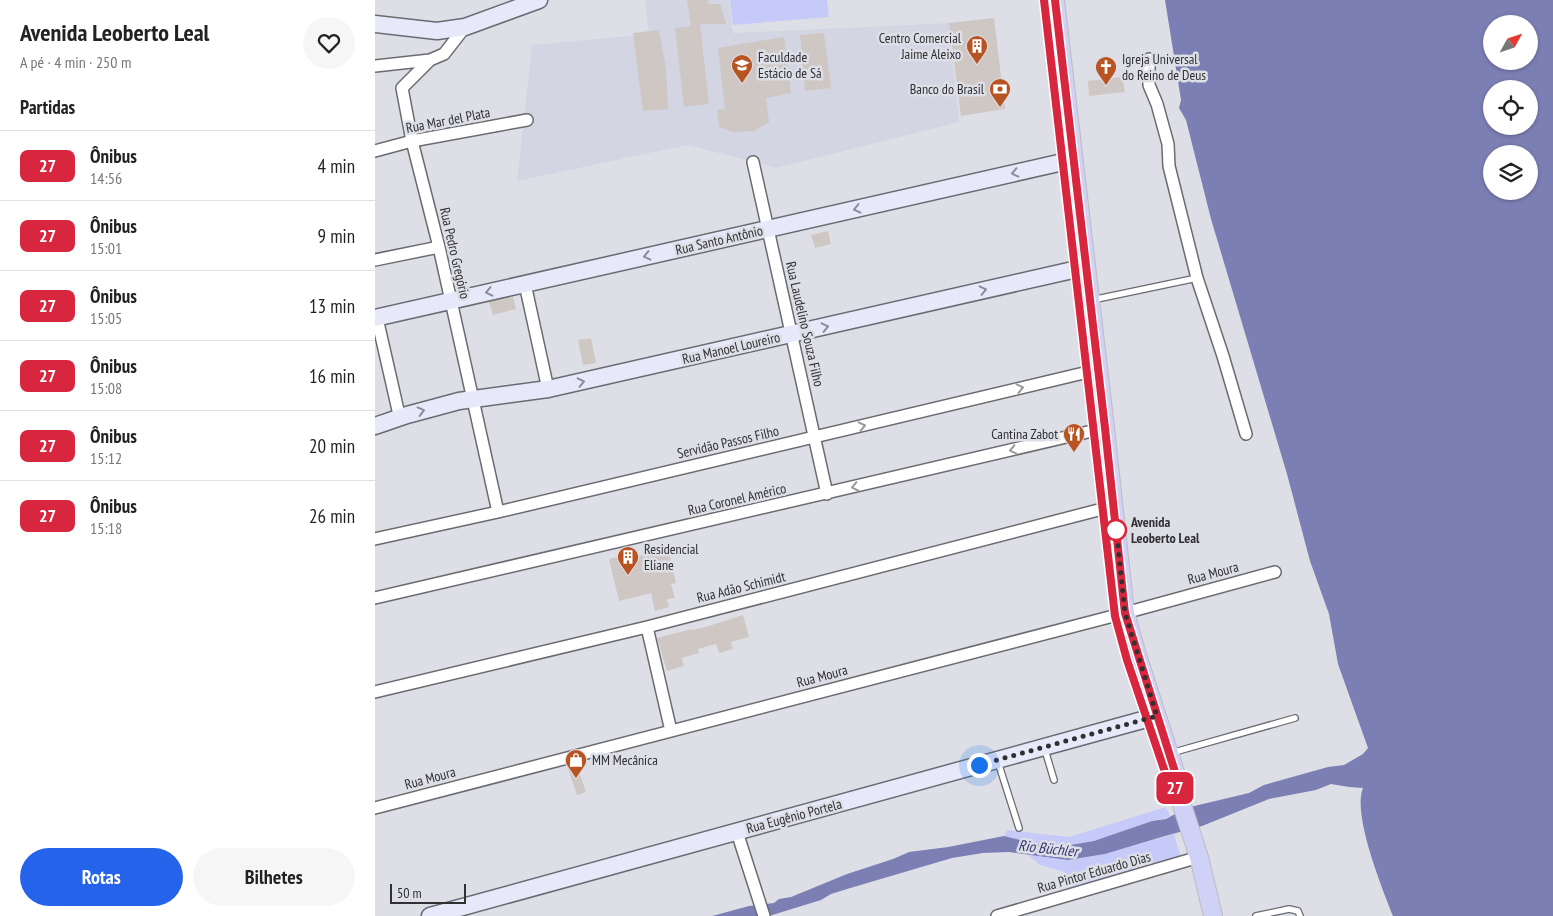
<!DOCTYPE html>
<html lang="pt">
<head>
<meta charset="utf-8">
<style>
	:root { --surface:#fff; --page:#f6f6f6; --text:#222; --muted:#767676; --line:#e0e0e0; --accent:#2563eb }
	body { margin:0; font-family:"PT Sans Narrow",sans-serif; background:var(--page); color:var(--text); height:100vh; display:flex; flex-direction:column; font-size:19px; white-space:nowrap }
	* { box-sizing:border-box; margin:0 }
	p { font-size:16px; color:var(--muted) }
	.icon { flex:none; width:28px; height:28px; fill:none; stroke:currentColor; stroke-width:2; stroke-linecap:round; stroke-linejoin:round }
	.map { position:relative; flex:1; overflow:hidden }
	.side { display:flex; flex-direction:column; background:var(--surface); width:375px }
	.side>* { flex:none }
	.badge { padding:0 10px; border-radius:8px; font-size:18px; line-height:32px }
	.needle { width:32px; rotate:50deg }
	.buttons { position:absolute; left:1108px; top:15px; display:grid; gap:10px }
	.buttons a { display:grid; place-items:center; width:55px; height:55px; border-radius:50%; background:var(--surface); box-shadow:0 1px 4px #0004; font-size:25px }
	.scale { position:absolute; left:15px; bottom:12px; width:76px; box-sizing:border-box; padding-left:5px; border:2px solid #303033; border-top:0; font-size:14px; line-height:18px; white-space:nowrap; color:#303033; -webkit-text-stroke:4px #dedfe6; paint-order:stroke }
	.you { position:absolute; width:25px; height:25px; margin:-12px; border:4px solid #fff; border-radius:50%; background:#1a73e8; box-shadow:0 0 0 8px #1a73e833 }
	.map>.badge { position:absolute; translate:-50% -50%; box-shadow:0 0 0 2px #fff }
	h2 { padding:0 20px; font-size:19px; line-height:45px }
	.round { display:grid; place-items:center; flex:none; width:52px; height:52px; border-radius:26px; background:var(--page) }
	.headline { display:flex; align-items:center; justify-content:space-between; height:85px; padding:0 20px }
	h1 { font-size:24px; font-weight:800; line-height:38px }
	.button { display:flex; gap:10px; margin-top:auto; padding:10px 20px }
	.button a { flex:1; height:58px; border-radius:30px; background:var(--accent); color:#fff; font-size:20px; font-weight:800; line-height:58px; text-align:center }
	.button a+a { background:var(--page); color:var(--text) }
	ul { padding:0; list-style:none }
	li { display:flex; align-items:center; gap:15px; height:70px; padding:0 20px; border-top:1px solid var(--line) }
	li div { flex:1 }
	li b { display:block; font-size:19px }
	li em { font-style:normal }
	li .badge { min-width:55px; font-weight:700; text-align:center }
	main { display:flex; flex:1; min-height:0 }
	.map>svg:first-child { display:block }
	.built { fill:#d3d5e3 }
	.green { fill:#c6caf8 }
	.water { fill:#7c7fb4; fill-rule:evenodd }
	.building { fill:#cec7c3 }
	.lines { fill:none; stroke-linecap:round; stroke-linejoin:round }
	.lane-casing { stroke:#6a6b71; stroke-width:8 }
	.street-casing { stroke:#6a6b71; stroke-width:14 }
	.secondary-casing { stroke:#6a6b71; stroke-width:19 }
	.primary-casing { stroke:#bdbdbe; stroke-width:20 }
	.lane { stroke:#fff; stroke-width:5.5 }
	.street { stroke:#fff; stroke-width:11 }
	.secondary { stroke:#e7e8fa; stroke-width:16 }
	.primary { stroke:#cfd1f6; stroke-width:18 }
	.oneway { stroke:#8c8c96 }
	.oneway2 { stroke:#989899 }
	.line-casing { stroke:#fff; stroke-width:11 }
	.line { stroke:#d7263d; stroke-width:8 }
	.walk { stroke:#303033; stroke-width:5; stroke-dasharray:0 9 }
	.stop-dot { fill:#fff; stroke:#d7263d; stroke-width:2.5 }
	.labels { text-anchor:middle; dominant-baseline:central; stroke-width:5; stroke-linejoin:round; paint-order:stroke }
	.poi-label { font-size:14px; fill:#303033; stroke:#dedfe6; text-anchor:start }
	.street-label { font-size:14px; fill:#303033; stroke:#dedfe6 }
	.stop-label { font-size:14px; font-weight:bold; fill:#303033; stroke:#dedfe6; text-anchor:start }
	.water-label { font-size:15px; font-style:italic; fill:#353274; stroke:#dedfe6 }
</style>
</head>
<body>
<main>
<section class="side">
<div class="headline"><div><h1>Avenida Leoberto Leal</h1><p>A pé · 4 min · 250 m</p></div><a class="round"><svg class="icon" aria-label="heart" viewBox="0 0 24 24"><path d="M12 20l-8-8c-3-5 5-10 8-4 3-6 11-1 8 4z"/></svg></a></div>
<h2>Partidas</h2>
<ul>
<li><span class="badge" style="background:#d7263d;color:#fff">27</span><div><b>Ônibus</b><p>14:56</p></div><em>4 min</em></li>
<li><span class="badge" style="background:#d7263d;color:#fff">27</span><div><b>Ônibus</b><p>15:01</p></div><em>9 min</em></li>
<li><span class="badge" style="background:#d7263d;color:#fff">27</span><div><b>Ônibus</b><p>15:05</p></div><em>13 min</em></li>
<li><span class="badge" style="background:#d7263d;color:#fff">27</span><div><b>Ônibus</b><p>15:08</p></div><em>16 min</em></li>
<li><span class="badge" style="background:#d7263d;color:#fff">27</span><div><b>Ônibus</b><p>15:12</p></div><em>20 min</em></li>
<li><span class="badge" style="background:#d7263d;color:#fff">27</span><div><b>Ônibus</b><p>15:18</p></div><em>26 min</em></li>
</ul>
<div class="button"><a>Rotas</a><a>Bilhetes</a></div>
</section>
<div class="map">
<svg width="1178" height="916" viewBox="0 0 1178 916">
	<rect width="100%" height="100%" fill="#dedfe6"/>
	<path class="built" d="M270,0H354L358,33L574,23L584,122L401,168L313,145L142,181L157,45L274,34Z"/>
	<path class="green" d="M355,0H452L454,17L358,25Z
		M791,807L795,816C789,820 782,819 776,821C745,831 712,848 679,848C663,848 645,841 629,836L632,830L694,837Z
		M799,834L806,858L695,892L690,872L665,865L652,854L693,860L730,854Z"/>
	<path class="water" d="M790,0H1178V916H1018C1007,888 977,814 988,788L974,787L956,784L941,790L894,799L827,826L790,836L730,854L693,860L634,852L608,853L577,858L472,889L456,894L446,900L394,916H337L374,906L399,903L404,899L416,897L472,874L518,859L534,852L573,847L629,836L678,848L719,841L777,821L791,819L811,808L874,793L889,785L953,767L969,765L988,754L993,748L963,664L954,614L935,561L912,474L836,219L811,120L804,108L806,100ZM1116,24H1154V61H1116ZM1116,89H1154V126H1116ZM1116,154H1154V191H1116Z"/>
	<path class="building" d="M312,0H333L334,4H345L351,24H325L334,104L309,107L300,28L316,26Z
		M619,18L630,109L586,116L574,23Z
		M284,30L291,69L293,109L268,111L258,33Z
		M449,33L456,88L430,91L425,35Z
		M409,37L416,93L391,98L394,122L379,131L358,132L344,127L342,110L350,109L343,48Z
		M747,77L750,92L714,96L713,81Z
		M453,231L456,244L440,248L436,235Z
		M138,297L141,309L118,315L114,302Z
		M216,338L221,363L208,365L203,340Z
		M293,549L301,583L296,584L300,598L292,599L294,607L280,611L276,593L244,601L234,559L263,552L264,556Z
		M368,615L374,637L356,642L358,649L344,653L341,644L323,649L324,653L307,658L309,666L292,671L282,638L317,629L318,630L334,626Z
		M201,763L211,792L202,795L192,766Z"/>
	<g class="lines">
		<g class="lane-casing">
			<path id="lane" d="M717,300L822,278
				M670,750L679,780
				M796,753L920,718
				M623,762L644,828
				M881,916L914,909L923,911L925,916"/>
		</g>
		<g class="street-casing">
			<path id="street" d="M90,27L69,54L55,60L27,88L37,141L64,247L123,512
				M774,59V85L782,104L793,144L794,166L822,278L848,356L871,434
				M0,66L55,60
				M0,151L37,141L152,120
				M378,162L452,494
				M0,260L64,247
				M150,284L173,389
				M2,318L25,419
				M0,539L123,512L713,372
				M0,598L730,428
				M272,627L296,731
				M0,692L272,627L739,506
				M0,808L750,613L900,572
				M362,832L389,916
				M622,916L824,857"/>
		</g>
		<g class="secondary-casing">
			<path id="secondary" d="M0,24L62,31L90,27L164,0
				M0,318L688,162
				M0,426L32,415L84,401L173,389L711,267
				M55,916L782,716"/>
		</g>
		<g class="primary-casing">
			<path id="primary" d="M680,0L730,428L750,613L762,655L801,775L802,790L824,857L838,916"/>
		</g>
		<use href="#lane" class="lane"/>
		<use href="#street" class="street"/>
		<use href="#secondary" class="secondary"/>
		<use href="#primary" class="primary"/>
	</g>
	<defs><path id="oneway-chevron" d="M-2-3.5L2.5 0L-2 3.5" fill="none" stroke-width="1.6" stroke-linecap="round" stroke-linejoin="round" transform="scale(1.25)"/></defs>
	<g class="oneway">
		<use href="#oneway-chevron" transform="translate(640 173) rotate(167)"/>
		<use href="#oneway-chevron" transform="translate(482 209) rotate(167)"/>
		<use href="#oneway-chevron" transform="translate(272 256) rotate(167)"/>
		<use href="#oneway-chevron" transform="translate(608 290) rotate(-13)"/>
		<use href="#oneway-chevron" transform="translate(114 292) rotate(167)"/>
		<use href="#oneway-chevron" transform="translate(450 327) rotate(-13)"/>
		<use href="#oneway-chevron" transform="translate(206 382) rotate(-13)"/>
		<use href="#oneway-chevron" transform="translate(46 411) rotate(-15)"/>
	</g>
	<g class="oneway2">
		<use href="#oneway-chevron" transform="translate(645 388) rotate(-13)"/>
		<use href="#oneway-chevron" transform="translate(487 426) rotate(-13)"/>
		<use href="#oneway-chevron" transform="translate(638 450) rotate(167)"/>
		<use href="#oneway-chevron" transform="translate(480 487) rotate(167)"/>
	</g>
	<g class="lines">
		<g class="line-casing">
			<path id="line" d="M669,0L740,616L752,660L794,784L802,790L801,775L750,613L730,428L680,0"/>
		</g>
		<use href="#line" class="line"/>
		<path class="walk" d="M604,765L782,716L750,613L741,526V530"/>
	</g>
	<defs>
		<g id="building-pin" transform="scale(1.125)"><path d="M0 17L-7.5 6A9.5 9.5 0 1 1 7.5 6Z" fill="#b85322" stroke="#dedfe6"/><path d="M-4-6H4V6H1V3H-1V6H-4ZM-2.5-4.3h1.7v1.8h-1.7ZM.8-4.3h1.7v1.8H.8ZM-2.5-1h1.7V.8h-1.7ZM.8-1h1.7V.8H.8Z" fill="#fff"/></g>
		<g id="university-pin" transform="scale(1.125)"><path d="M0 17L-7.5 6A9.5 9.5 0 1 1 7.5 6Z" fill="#b85322" stroke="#dedfe6"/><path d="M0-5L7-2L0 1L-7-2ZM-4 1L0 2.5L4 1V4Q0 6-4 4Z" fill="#fff"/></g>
		<g id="church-pin" transform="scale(1.125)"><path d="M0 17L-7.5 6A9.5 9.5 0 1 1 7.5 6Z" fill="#b85322" stroke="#dedfe6"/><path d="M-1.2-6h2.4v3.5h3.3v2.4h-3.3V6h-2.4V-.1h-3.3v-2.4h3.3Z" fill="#fff"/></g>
		<g id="bank-pin" transform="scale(1.125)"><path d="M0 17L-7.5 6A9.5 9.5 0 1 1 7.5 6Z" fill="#b85322" stroke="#dedfe6"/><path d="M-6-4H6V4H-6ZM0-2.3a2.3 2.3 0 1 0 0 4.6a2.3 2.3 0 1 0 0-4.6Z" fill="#fff"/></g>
		<g id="restaurant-pin" transform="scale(1.125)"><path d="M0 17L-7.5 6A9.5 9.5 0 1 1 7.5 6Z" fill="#b85322" stroke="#dedfe6"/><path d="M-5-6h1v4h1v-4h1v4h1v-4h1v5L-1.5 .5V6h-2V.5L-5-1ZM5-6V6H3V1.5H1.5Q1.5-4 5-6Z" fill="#fff"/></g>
		<g id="shop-pin" transform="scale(1.125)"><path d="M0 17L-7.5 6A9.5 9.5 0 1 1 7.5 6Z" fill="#b85322" stroke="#dedfe6"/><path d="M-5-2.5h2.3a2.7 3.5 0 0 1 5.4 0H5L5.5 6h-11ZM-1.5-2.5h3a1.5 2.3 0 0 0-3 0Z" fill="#fff"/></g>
	</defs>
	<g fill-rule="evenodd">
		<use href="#building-pin" x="602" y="46"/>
		<use href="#university-pin" x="367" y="65"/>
		<use href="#church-pin" x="731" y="67"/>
		<use href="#bank-pin" x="625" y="89"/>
		<use href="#restaurant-pin" x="699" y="434"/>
		<use href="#building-pin" x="253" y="557"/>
		<use href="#shop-pin" x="201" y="760"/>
	</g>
	<circle class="stop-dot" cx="741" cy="530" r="10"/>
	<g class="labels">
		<g class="poi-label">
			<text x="586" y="38" text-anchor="end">Centro Comercial<tspan x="586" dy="16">Jaime Aleixo</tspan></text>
			<text x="383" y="57">Faculdade<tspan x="383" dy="16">Estácio de Sá</tspan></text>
			<text x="747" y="59">Igreja Universal<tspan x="747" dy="16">do Reino de Deus</tspan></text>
			<text x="609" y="89" text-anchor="end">Banco do Brasil</text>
			<text x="683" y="434" text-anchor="end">Cantina Zabot</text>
			<text x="269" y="549">Residencial<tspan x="269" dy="16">Eliane</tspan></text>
			<text x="217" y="760">MM Mecânica</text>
		</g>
		<g class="street-label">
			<text transform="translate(73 120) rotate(-11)">Rua Mar del Plata</text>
			<text transform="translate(344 240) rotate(-13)">Rua Santo Antônio</text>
			<text transform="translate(80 253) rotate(77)">Rua Pedro Gregório</text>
			<text transform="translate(430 324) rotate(77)">Rua Laudelino Souza Filho</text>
			<text transform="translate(356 348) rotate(-13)">Rua Manoel Loureiro</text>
			<text transform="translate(353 442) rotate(-13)">Servidão Passos Filho</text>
			<text transform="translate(362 499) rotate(-13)">Rua Coronel Américo</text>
			<text transform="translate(838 573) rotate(-15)">Rua Moura</text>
			<text transform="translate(366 587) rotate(-14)">Rua Adão Schimidt</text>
			<text transform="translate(447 676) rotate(-15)">Rua Moura</text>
			<text transform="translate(55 778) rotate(-15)">Rua Moura</text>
			<text transform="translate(419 816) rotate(-15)">Rua Eugênio Portela</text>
			<text transform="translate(719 872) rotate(-16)">Rua Pintor Eduardo Dias</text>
		</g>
		<g class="stop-label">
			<text x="756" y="522">Avenida<tspan x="756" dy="16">Leoberto Leal</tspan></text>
		</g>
		<g class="water-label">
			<text transform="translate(673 848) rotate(6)">Rio Büchler</text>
		</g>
	</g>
</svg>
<div class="buttons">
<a><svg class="needle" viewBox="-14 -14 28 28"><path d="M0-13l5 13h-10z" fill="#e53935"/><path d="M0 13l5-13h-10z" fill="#767676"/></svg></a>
<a><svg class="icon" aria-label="locate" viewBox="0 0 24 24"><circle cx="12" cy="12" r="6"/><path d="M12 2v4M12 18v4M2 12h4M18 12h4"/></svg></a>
<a><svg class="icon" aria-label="layers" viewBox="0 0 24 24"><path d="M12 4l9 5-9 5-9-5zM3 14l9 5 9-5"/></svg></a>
</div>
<div class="scale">50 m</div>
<div class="you" style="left:604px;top:765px"></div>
<b class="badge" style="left:800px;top:788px;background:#d7263d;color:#fff">27</b>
</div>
</main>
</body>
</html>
